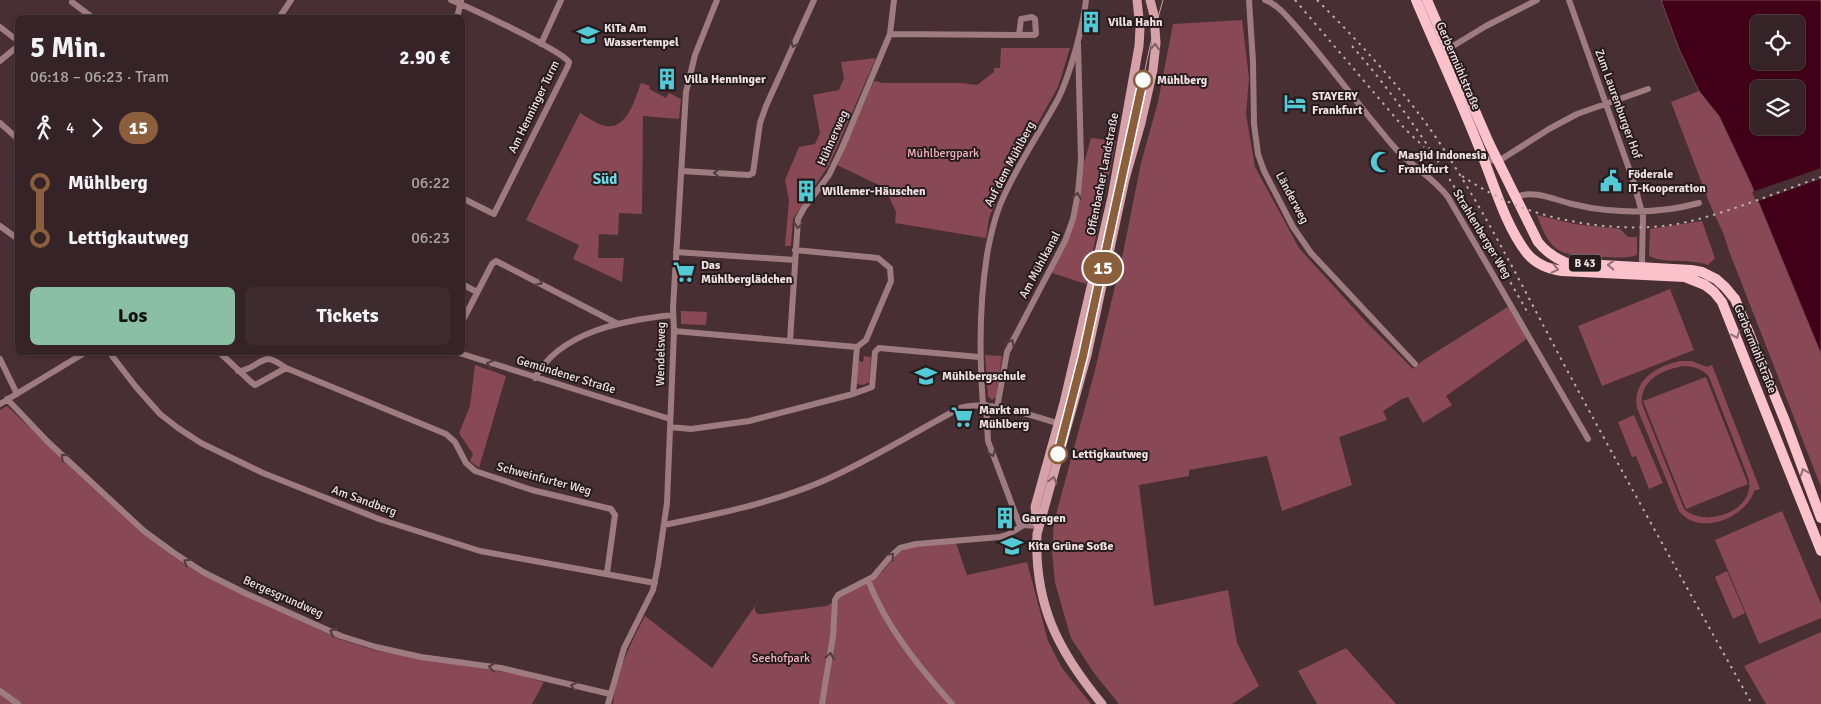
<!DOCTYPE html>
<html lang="de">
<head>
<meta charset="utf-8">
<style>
	:root { --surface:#352327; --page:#3d2b2f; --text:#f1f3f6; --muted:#aaa4a7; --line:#4f4044; --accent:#8abfa5 }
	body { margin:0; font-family:Signika,sans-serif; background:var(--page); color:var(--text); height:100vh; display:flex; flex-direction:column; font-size:19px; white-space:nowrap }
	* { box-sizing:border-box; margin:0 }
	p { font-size:16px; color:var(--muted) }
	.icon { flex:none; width:28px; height:28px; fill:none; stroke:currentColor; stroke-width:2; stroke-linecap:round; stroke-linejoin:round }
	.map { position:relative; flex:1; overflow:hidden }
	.drawer { position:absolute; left:15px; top:15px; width:450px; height:340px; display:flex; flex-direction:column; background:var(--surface); border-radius:8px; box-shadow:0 1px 4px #0004,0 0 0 1px var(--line) }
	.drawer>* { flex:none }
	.badge { padding:0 10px; border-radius:16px; font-size:18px; line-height:32px }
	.buttons { position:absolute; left:1750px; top:15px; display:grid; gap:10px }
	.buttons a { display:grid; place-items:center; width:55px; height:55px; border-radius:8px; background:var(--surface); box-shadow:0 1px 4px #0004,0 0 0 1px var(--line); font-size:25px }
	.map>.badge { position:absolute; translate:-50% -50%; box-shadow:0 0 0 2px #fff }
	.legs { display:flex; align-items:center; gap:8px; height:55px; padding:0 15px; font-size:16px }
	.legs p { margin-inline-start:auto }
	.head { display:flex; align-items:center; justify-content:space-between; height:85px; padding:0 15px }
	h1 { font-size:28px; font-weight:800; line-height:38px }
	.action { display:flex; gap:10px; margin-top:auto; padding:10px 15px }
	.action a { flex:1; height:58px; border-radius:8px; background:var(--accent); color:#111; font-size:20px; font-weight:800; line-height:58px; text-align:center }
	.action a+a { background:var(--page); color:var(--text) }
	ul { padding:0 15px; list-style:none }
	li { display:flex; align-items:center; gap:18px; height:55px; font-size:19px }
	li i { display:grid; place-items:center; width:8px; height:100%; margin:0 6px; background:currentColor }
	li i::after { content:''; width:12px; height:12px; margin:-6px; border:4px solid; border-radius:50%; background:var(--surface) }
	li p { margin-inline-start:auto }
	li:first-child i { background:linear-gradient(#0000 50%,currentColor 0) }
	li:last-child i { background:linear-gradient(currentColor 50%,#0000 0) }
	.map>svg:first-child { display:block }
	.green { fill:#894856; fill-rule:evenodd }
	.water { fill:#410017; stroke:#764454; fill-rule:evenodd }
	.pier { fill:#472f34 }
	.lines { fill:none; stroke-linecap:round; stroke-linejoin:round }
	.street { stroke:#9e7b81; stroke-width:6 }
	.secondary { stroke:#d7a1aa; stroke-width:9 }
	.primary { stroke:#fbc2cc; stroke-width:10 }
	.tram { stroke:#beacaf; stroke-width:1 }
	.rail { stroke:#beacaf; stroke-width:2; stroke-dasharray:2.5 5; stroke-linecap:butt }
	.oneway { stroke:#503d40 }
	.oneway2 { stroke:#7e5e64 }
	.oneway3 { stroke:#906e74 }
	.line-1-casing { stroke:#fff; stroke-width:11 }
	.line-1 { stroke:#8b5e3c; stroke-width:8 }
	.stop-1-dot { fill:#fff; stroke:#8b5e3c; stroke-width:2.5 }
	.labels { text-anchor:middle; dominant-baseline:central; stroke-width:4; stroke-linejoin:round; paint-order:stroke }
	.shield { fill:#261b1d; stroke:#b4a6a8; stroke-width:1 }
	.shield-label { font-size:11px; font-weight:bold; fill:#f1e1e4 }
	.poi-label { font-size:12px; font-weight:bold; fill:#f1e1e4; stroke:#261b1d; text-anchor:start }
	.street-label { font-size:12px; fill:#f1e1e4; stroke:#261b1d }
	.stop-label { font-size:12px; font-weight:bold; fill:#f1e1e4; stroke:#261b1d; text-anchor:start }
	.park-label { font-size:12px; fill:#f6b5c1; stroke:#261b1d }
	.quarter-label { font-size:15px; font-weight:bold; fill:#6dd9e3; stroke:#261b1d }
</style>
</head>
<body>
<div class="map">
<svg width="1821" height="704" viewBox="0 0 1821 704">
	<rect width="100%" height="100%" fill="#472f34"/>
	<path class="green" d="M1242,20L1249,78L1246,114L1255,167L1299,248L1367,323L1413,369L1422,361L1509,306L1528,338L1446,396L1452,405L1423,423L1408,397L1402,399L1383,411L1387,420L1339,437L1352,485L1282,511L1267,456L1189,470V476L1139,485L1154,606L1228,590L1237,643L1259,686L1232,704H1119L1094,673L1071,638L1055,583L1052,552L1054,522L1094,374L1123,253L1141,163L1158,102L1173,24Z
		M1001,48H1070L1058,87L1023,149L1013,160L1012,168L1000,192L989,218L986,238L895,223L896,212L885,188L837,165L874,81L883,83H961L977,85L994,72V68H1000Z
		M876,58L829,165L793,219L791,246H785L789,200L785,180L799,147L815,144L820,133L813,95L839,90L844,78L841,62Z
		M641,83L650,86L649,89L666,98L669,93L681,99L679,119L643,116L642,214L619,213L618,235L599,234L598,258H624L622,282L573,259L579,245L526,220L580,113C587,117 597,124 605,126C628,130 635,98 641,83Z
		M1699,91L1719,116L1751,184L1821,354V487L1729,251L1724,235L1709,202L1671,102Z
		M1091,138L1116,141L1086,284L1049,272L1070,230L1080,178Z
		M1537,215L1574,224L1620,229L1628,237H1637V255C1626,259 1613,257 1602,257C1562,255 1551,256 1537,215Z
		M1702,221L1715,258L1708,265C1688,258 1665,264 1649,256L1650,229Z
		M1670,289L1694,350L1602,386L1578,326Z
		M681,311L707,312L706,325L681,324Z
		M985,355L1002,356L996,397L992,400L988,396Z
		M864,356L871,357L869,382L863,385L856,384L859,361L863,362Z
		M1680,361H1692L1707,367L1712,365L1760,489L1754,491C1746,518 1699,537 1679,511L1637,408C1632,381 1656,366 1680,361ZM1685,366C1695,367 1703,369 1709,377L1748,477C1749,481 1750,485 1749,489C1745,515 1702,526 1684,509L1642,404C1640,379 1664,369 1685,366Z
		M475,365L506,376L479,468L470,461L473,454L459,433L470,406Z
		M1706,377L1748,484L1686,509L1643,401Z
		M7,406L142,533L173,556L203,575L339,639L377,651L516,674L544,682L532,704H0V410Z
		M1634,415L1663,483L1649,489L1636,456L1632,457L1618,422Z
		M1782,511L1821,604V618L1759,644L1715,540Z
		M956,543L967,575L1027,562L1048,641L1062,668L1091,704H824L839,597L872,580L882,572L899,552L917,546Z
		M1727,571L1745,613L1733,619L1715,577Z
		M832,603L830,644L820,704H613C616,673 630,644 645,616L712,668L755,606V611L758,614H762L826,606Z
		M1821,632V704H1766L1744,666Z
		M1346,648L1396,704H1317L1298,671Z"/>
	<path class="water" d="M1661,0H1820L1821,3V354L1751,184L1719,116L1699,91L1694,81L1679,49ZM1759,24H1796V61H1759ZM1759,89H1796V126H1759Z"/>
	<path class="pier" d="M1821,168V179L1756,202L1752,192Z"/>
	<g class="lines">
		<path class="street" d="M451,0C470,8 561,50 569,62L568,66L494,214L462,198
			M1249,0L1253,62L1254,124L1258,154L1264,171L1293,227L1311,253L1415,364
			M1265,0C1279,5 1289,19 1299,30C1332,68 1362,110 1395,148C1411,166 1433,177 1448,197L1588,439
			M1569,0L1633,180L1643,216L1642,260L1643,268
			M72,2L93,18
			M279,18L291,0
			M457,18L461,1
			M0,27L18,41
			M890,34L1034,35L1036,34L1035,19L1032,17L1021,19L1019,35
			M541,44L561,0
			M1446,48L1453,46L1486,26L1537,0
			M0,61L18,46
			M0,123L18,139
			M1483,157L1497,162L1549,129L1577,114L1648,89
			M681,171L749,175L753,173L760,123L766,106L814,0
			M1516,197C1534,189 1555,200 1572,204C1584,207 1596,209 1607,210C1637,213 1670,211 1699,203
			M0,226L18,239
			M795,250L878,258L890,268L891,281L866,340L857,347
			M676,252L795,260
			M462,284L477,292
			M462,322L492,264L496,261L618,324
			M674,331L857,347
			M790,341L798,219L804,208L829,175L842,148L890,34L894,0
			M109,352L136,387L160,414L178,428L201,443L263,473L379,519L480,551L655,583
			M219,352L251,382L255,385L286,368
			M456,352L670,419
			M0,359L17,394
			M238,371C251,371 258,360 268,359C274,359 281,365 286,368L446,434L455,442L466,463L475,471L532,490L611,509L615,515L607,573
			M535,378C560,331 625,320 673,315
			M853,394L872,387L875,352L879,348L979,357
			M7,399L48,442L144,531L174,553L203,572L245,593L341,636L376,647L421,657L501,668L610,694
			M0,404L86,352
			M983,405C979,352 979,301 988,249C991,234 994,220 1000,205C1015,168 1039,134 1058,99C1070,75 1083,27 1086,0
			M986,405L988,441L1020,526
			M997,408L1007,352L1065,241L1073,219L1078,193L1081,160L1078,44
			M670,427L691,429L749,421L853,394L857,347
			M664,525C718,514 772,503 823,481C869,461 913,433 958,409C984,398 1034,416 1060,424
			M868,580C886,627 919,667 952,704
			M0,691L18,704
			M608,704L624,648L653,590L658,565L667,503L674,331L673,308L686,92L695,55L717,0
			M822,704L833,636L835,600L838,595L873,577L890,557L900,548L916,544L1000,537L1007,535L1024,525L1038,526"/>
		<path class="secondary" d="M1037,523L1035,507L1064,403L1112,197L1139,46L1140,28L1137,0
			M1102,704C1058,651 1034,604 1037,534L1087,355L1125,179L1141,123L1153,70L1156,43L1154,15L1150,0"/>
		<path class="primary" d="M1416,0C1438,52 1462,103 1482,155C1495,187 1505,224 1526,252C1535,264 1548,269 1562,271L1685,277L1705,285L1714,292L1722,302L1821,551
			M1427,0L1489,143L1538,242C1546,252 1555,258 1567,263L1691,270L1702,272L1716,279L1725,287L1735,299L1785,421L1821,518"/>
		<path class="tram" d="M1105,704C1070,661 1042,616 1038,559C1035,527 1047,494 1055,463C1065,427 1075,392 1083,357C1108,254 1128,150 1150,46L1163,0"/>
		<path class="rail" d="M1295,0L1405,129L1424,147
			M1317,0C1361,44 1404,90 1439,142C1490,219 1530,302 1574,383C1632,490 1692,597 1752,704
			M1352,46C1423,127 1476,221 1529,315
			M1462,176C1482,189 1503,201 1526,209C1574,226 1641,234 1691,221C1735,210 1778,192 1821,177"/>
	</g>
	<defs><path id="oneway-chevron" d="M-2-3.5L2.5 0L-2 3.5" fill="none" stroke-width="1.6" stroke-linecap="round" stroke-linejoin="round" transform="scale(1.25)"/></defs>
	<g class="oneway">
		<use href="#oneway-chevron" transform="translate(794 44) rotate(115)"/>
		<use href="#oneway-chevron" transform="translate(717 173) rotate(-177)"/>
		<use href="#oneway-chevron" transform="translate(1077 196) rotate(-80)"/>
		<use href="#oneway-chevron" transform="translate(798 225) rotate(97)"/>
		<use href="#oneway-chevron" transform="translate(539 282) rotate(28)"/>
		<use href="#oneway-chevron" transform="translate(1011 343) rotate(-62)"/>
		<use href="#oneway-chevron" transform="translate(490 364) rotate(-164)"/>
		<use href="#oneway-chevron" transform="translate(992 453) rotate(70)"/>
		<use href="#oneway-chevron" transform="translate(64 457) rotate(-137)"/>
		<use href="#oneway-chevron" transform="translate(891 556) rotate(-46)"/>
		<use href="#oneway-chevron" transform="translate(187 562) rotate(-147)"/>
		<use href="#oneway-chevron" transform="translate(333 632) rotate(-155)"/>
		<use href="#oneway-chevron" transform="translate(830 656) rotate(-81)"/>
		<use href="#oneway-chevron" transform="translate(492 667) rotate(-172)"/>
		<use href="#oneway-chevron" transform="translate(574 686) rotate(-166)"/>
	</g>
	<g class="oneway2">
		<use href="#oneway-chevron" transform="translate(1155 47) rotate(-88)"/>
		<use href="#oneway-chevron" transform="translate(1053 480) rotate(-75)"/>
	</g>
	<g class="oneway3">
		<use href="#oneway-chevron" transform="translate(1611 265) rotate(-177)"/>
		<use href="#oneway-chevron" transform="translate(1555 269) rotate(13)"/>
		<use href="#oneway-chevron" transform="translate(1736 335) rotate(68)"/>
		<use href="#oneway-chevron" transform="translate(1804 472) rotate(-110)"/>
	</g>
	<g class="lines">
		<g class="line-1-casing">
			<path id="line-1" d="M1058,454L1083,356L1143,80"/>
		</g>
		<use href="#line-1" class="line-1"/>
	</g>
	<defs>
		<g id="building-bare" transform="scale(1.725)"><path d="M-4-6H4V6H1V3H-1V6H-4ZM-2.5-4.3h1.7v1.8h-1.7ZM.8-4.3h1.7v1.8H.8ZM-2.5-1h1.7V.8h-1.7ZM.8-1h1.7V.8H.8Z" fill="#52cbd7" stroke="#261b1d" stroke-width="2.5" paint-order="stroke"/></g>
		<g id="school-bare" transform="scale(1.725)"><path d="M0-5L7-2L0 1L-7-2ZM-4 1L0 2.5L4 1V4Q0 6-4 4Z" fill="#52cbd7" stroke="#261b1d" stroke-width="2.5" paint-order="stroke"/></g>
		<g id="hotel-bare" transform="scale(1.725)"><path d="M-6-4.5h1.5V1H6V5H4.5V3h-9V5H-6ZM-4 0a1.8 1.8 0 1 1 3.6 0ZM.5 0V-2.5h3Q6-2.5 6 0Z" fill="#52cbd7" stroke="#261b1d" stroke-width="2.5" paint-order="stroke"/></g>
		<g id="mosque-bare" transform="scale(1.725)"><path d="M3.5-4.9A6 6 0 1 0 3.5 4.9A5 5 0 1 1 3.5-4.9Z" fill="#52cbd7" stroke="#261b1d" stroke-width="2.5" paint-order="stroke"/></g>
		<g id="civic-bare" transform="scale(1.725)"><path d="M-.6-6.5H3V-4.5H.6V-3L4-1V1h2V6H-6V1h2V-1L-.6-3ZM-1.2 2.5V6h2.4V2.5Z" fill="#52cbd7" stroke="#261b1d" stroke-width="2.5" paint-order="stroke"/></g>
		<g id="supermarket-bare" transform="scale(1.725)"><path d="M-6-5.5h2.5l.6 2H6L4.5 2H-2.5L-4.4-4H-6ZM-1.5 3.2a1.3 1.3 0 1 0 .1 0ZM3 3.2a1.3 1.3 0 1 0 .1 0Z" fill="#52cbd7" stroke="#261b1d" stroke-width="2.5" paint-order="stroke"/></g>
	</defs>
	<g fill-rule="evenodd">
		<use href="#building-bare" x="1091" y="22"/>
		<use href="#school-bare" x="588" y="35"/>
		<use href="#building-bare" x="667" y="79"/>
		<use href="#hotel-bare" x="1295" y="103"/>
		<use href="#mosque-bare" x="1381" y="162"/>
		<use href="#civic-bare" x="1611" y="181"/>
		<use href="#building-bare" x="806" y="191"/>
		<use href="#supermarket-bare" x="684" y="272"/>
		<use href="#school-bare" x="926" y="376"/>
		<use href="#supermarket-bare" x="962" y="417"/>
		<use href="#building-bare" x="1005" y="518"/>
		<use href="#school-bare" x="1012" y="546"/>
	</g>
	<g class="stop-1-dot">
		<circle cx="1143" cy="80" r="9"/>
		<circle cx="1058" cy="454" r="9"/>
	</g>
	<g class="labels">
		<rect class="shield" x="1569" y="254.5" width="32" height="17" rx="4"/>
		<g class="shield-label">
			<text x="1585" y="263">B 43</text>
		</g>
		<g class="poi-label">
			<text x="1108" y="22">Villa Hahn</text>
			<text x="604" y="28">KiTa Am<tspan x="604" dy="14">Wassertempel</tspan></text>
			<text x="684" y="79">Villa Henninger</text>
			<text x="1312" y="96">STAYERY<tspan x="1312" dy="14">Frankfurt</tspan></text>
			<text x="1398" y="155">Masjid Indonesia<tspan x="1398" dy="14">Frankfurt</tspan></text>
			<text x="1628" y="174">Föderale<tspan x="1628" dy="14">IT-Kooperation</tspan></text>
			<text x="822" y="191">Willemer-Häuschen</text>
			<text x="701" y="265">Das<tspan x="701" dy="14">Mühlberglädchen</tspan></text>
			<text x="942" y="376">Mühlbergschule</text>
			<text x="979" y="410">Markt am<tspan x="979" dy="14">Mühlberg</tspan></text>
			<text x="1022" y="518">Garagen</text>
			<text x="1028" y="546">Kita Grüne Soße</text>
		</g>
		<g class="street-label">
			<text transform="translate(1458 66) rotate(67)">Gerbermühlstraße</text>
			<text transform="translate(1618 104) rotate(70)">Zum Laurenburger Hof</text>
			<text transform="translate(534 107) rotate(-64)">Am Henninger Turm</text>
			<text transform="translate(833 138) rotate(-66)">Hühnerweg</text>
			<text transform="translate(1010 164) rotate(-62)">Auf dem Mühlberg</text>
			<text transform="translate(1103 174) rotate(-79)">Offenbacher Landstraße</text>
			<text transform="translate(1292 198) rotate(62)">Länderweg</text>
			<text transform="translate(1482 234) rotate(59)">Strahlenberger Weg</text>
			<text transform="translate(1040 265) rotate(-62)">Am Mühlkanal</text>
			<text transform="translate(1755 349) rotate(68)">Gerbermühlstraße</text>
			<text transform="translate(661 354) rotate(-89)">Wendelsweg</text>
			<text transform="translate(566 375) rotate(17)">Gemündener Straße</text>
			<text transform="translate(544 479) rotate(15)">Schweinfurter Weg</text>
			<text transform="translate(364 501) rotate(20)">Am Sandberg</text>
			<text transform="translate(283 597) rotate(24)">Bergesgrundweg</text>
		</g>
		<g class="stop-label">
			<text x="1157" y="80">Mühlberg</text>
			<text x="1072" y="454">Lettigkautweg</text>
		</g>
		<g class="park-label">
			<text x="943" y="153">Mühlbergpark</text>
			<text x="781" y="658">Seehofpark</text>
		</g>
		<g class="quarter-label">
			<text x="605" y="179">Süd</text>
		</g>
	</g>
</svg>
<div class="buttons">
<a><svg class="icon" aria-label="locate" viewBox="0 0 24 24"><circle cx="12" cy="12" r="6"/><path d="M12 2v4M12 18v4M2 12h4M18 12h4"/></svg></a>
<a><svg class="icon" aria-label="layers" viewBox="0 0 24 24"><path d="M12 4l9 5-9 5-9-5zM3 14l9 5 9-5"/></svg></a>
</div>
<b class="badge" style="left:1103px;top:268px;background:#8b5e3c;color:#fff">15</b>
<section class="drawer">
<div class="head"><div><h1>5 Min.</h1><p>06:18 – 06:23 · Tram</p></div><b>2.90 €</b></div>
<div class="legs"><svg class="icon" aria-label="walk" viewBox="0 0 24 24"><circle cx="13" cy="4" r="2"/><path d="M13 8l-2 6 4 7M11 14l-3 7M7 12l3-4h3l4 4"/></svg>4<svg class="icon" aria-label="forward" viewBox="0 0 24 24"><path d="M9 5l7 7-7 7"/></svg><b class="badge" style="background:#8b5e3c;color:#fff">15</b></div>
<ul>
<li><i style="color:#8b5e3c"></i><b>Mühlberg</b><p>06:22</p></li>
<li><i style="color:#8b5e3c"></i><b>Lettigkautweg</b><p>06:23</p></li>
</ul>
<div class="action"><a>Los</a><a>Tickets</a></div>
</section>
</div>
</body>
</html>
